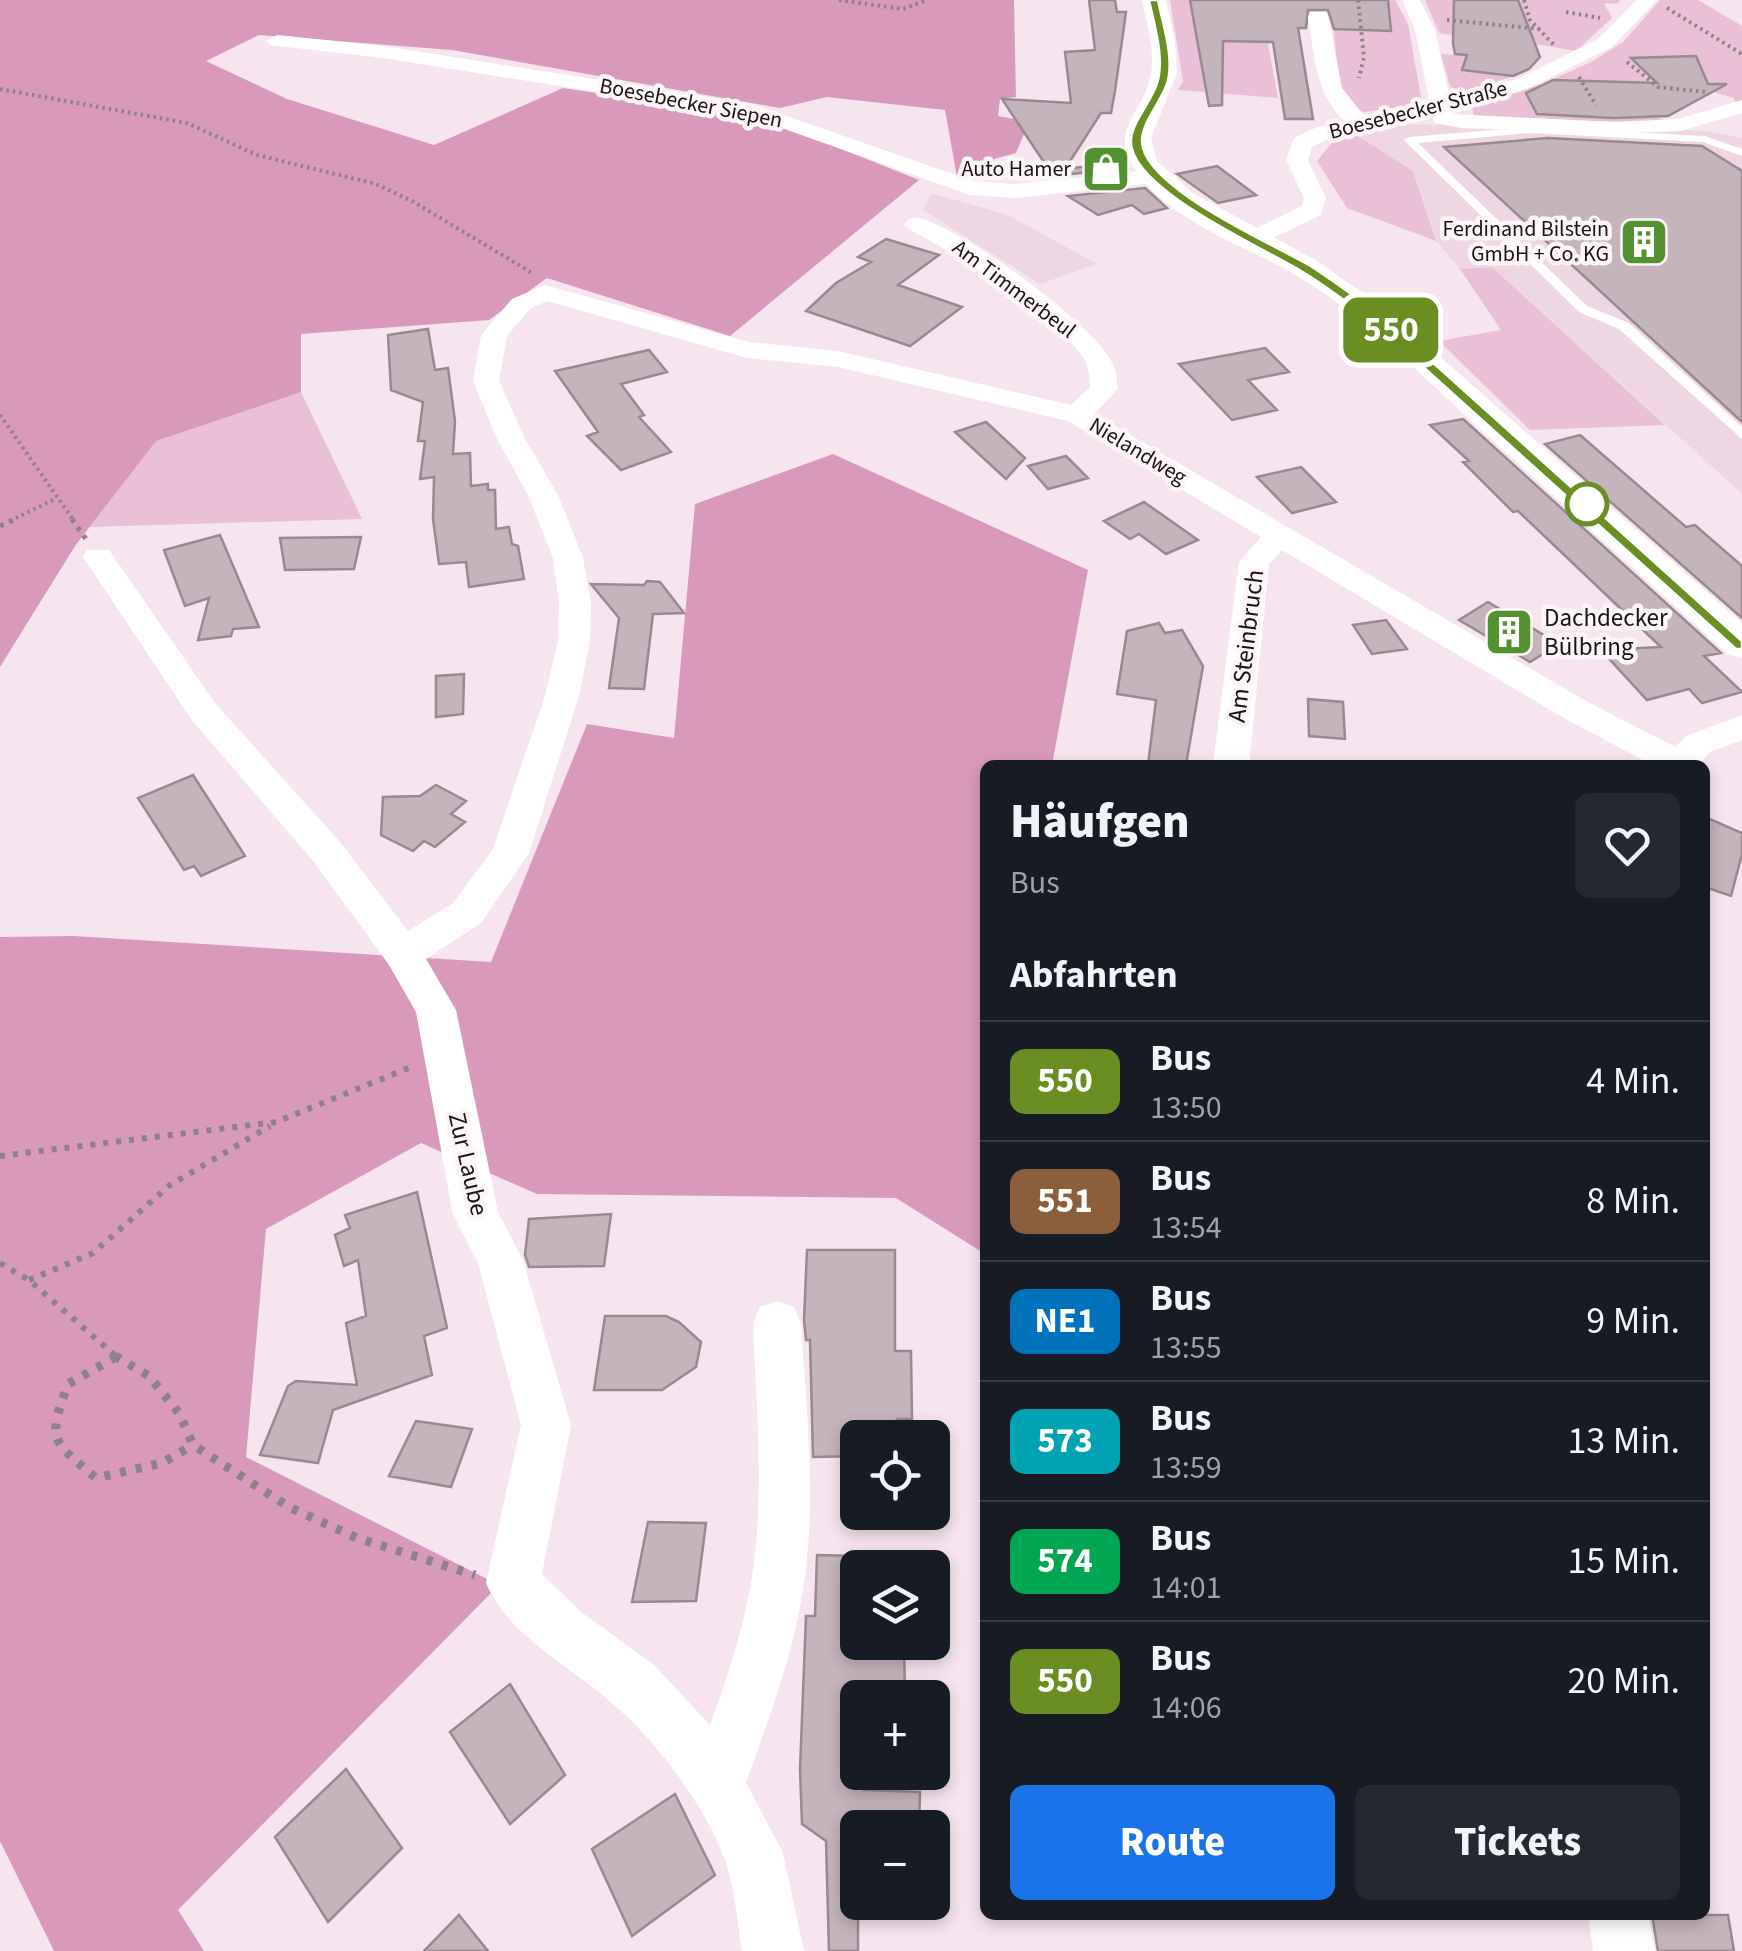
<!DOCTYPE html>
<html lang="de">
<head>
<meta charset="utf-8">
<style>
	:root { --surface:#171b24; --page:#242831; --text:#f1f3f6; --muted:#9ea1a6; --line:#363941; --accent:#1a73e8 }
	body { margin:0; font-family:"Source Sans 3",sans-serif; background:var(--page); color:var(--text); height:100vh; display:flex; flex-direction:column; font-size:38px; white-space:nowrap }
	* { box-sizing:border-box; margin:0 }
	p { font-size:32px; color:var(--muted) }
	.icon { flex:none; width:55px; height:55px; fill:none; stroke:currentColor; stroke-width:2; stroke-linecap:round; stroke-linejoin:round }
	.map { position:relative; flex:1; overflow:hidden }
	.details { position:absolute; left:980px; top:760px; width:730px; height:1160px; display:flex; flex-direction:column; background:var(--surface); border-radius:15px; box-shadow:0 5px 15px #0003 }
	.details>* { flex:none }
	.badge { padding:0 20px; border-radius:15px; font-size:35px; line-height:65px }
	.tools { position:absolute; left:840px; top:1420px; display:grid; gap:20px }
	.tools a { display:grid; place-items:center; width:110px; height:110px; border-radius:15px; background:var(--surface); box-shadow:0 5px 15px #0003; font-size:50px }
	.map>.badge { position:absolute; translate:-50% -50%; box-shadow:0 0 0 5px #fff }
	h2 { padding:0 30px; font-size:38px; line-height:90px }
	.round { display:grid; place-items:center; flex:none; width:105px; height:105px; border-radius:15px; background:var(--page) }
	.headline { display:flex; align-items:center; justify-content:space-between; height:170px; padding:0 30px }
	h1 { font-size:48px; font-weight:800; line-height:75px }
	.primary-button { display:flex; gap:20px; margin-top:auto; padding:20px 30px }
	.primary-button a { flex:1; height:115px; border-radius:15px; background:var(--accent); color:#fff; font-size:40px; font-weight:800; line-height:115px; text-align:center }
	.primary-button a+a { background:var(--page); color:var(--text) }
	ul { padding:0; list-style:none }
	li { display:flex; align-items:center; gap:30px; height:120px; padding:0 30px; border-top:2px solid var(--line) }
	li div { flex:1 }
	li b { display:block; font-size:38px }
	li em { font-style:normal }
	li .badge { min-width:110px; font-weight:700; text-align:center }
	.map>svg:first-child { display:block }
	.built { fill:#efd6e3 }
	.green { fill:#e9c0d5 }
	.forest { fill:#d999bb }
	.building { fill:#c4b4bc; stroke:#998a91; stroke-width:2.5 }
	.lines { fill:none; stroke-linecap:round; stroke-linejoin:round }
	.path-far3 { stroke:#8e8289; stroke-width:4; stroke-dasharray:2.5 4; stroke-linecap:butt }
	.path-far2 { stroke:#8e8289; stroke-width:5; stroke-dasharray:4 6; stroke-linecap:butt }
	.path-far1 { stroke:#8e8289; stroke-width:6; stroke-dasharray:5 8; stroke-linecap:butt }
	.path { stroke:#8e8289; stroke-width:9; stroke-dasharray:6 10; stroke-linecap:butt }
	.service { fill:#fff; fill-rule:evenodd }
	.minor { fill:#fff; fill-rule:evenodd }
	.tertiary { fill:#fff; fill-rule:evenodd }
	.line { fill:#6b8e23; stroke:#fff; stroke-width:2.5 }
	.stop-dot { fill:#fff; stroke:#6b8e23; stroke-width:5 }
	.labels { text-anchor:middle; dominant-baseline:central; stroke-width:9; stroke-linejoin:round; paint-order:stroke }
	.far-street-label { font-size:22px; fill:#1a1417; stroke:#fdf6f9 }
	.far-poi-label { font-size:22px; fill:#1a1417; stroke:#fdf6f9; text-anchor:end }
	.poi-label { font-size:25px; fill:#1a1417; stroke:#fdf6f9; text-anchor:start }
	.street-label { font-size:25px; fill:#1a1417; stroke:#fdf6f9 }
</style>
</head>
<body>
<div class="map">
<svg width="1742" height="1951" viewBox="0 0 1742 1951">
	<rect width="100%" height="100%" fill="#f6e5ee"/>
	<path class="built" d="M1398,124L1707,131L1742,138V494L1492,267L1460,269L1436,241L1413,171L1350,131Z
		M931,193L1008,215L1097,264L1040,284L923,210Z"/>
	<path class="green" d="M1170,0H1233L1263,17L1278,98L1177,90L1183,82Z
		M1331,0H1395L1408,24L1422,103L1365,112L1355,110L1339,85Z
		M1425,0H1620L1617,4L1604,3L1612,18L1576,51L1535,44L1528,71L1467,92L1450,87L1441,54L1477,57L1472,38L1439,33Z
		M1660,0H1698L1742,26V101L1736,104L1734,98L1696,87L1646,114L1674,123L1475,118L1472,108L1542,84L1593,61L1623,42Z
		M1350,131L1413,171L1436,241L1347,208L1317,161L1338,135Z
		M1492,267L1665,425L1530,430L1439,341L1501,330L1460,269Z
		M301,392L362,519L90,527L156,440Z"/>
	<path class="forest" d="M0,0H1014L1016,97L1000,99L998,116L1029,122L1016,153L994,159L992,178L957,177L945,110L827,97L780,108L452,50L259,35L206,61L287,99L434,145L563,88L767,119L919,180L730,336L547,278L489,320L301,334V392L156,441L75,546L0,667Z
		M833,454L1088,570L1052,765H985V1254L896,1198L537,1194L421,1143L266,1229L246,1457L499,1585L178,1910L204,1951H54L0,1841V937L74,936L491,962L587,724L674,738L695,504Z"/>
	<path class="building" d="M1089,0H1115L1117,12H1126L1115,91L1111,113H1101L1065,169L1123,162L1128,168L1053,176L1002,99L1071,103L1065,52L1095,50Z
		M1190,0H1388L1391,31L1334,29L1328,10H1308L1306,28H1298L1313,119H1285L1273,42L1223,41L1222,105L1209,106Z
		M1454,0H1518L1540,57L1529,69L1513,76L1462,70L1467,55L1455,54L1453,44Z
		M1696,56L1708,84H1727L1668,116L1613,118L1537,114L1526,93L1553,80L1657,83L1631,58Z
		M1548,138L1702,146L1742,171V422L1444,147Z
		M1217,166L1256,195L1218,203L1177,174Z
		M1145,188L1167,208L1144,214L1132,205L1098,215L1068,196Z
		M886,239L939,255L898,285L962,307L910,346L806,311L836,283L871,262L858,257Z
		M428,329L435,370L448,368L455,421L453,454L470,453L471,486L488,484V490H495L496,529L509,527L512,544L518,546L524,579L469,587L466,562L439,564L433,519L434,477L420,479L425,441H418L423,402L391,390L388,335Z
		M1265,348L1289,372L1248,380L1277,410L1232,420L1179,364Z
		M649,350L667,372L621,384L644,415L639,417L671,452L621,470L587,436L598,432L555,371Z
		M1463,419L1721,653L1704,656L1742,692L1702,703L1689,689L1647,700L1601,650L1661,647L1518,511L1513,512L1463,462L1469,461L1430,425Z
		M986,422L1025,458L1006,479L955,432Z
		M1580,435L1686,527L1695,525L1742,566V618L1545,444Z
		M1066,456L1088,478L1048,489L1028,466Z
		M1301,467L1336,502L1292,513L1257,477Z
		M1144,502L1198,540L1166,554L1139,534L1130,539L1104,521Z
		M220,535L259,627L233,629L231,636L198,640L209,598L185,606L164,550Z
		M361,537L354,569L285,570L280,538Z
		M647,581L660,582L684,613L653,614L644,689L609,688L619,618L591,584L644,585Z
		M1488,602L1559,644L1530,662L1459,620Z
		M1386,620L1407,649L1372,654L1353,625Z
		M1159,623L1165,633L1182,630L1203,666L1186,765H1148L1156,700L1117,694L1127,631Z
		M464,674L463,714L436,717V676Z
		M1308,699L1343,702L1345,739L1309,736Z
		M193,775L245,856L201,876L194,866L184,870L138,798Z
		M436,785L466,801L451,814L465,822L435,847L424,841L413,851L381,835L383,797L420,796Z
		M1705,817L1742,833V854L1731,896L1705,887Z
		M417,1192L447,1328L424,1336L432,1375L333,1410L318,1463L260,1455L288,1386L296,1381L357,1385L346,1323L366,1316L358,1260L344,1266L335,1235L350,1228L345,1215Z
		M611,1214L604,1266L529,1267L525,1255L529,1219Z
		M807,1250H895V1351H911L912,1419H897L896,1438H858V1456L813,1457L810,1340H806L804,1320Z
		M605,1316H666L679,1322L701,1342L696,1367L662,1390H594Z
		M416,1421L472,1429L451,1487L389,1476Z
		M648,1522L706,1523L696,1601L632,1602Z
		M817,1555L857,1556L858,1642H904L905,1698H858V1772H864V1790L920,1792L919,1828H858V1951H829L826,1841L802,1824L800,1769L806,1616H815Z
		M510,1684L565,1775L510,1824L450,1732Z
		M346,1769L402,1848L328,1922L275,1837Z
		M675,1794L715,1875L632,1936L592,1849Z
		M459,1915L488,1951H424Z
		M1652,1915H1728L1734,1951H1658Z"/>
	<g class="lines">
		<path class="path-far3" d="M839,0L903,9L927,0
			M1358,0L1364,57L1359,78
			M1524,0L1530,20L1554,45
			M1667,8L1742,54
			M1566,12L1600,18
			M1447,20L1541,29
			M1627,62L1658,87L1705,92
			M1579,77L1596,105
			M0,89L187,123L257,155L376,184L412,201L534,274
			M0,415L74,521
			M10,521L57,498"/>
		<path class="path-far2" d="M72,519L86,539
			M0,526L15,519"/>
		<path class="path-far1" d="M0,1156L276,1122L411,1067
			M0,1263L29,1280L118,1358
			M29,1280L93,1253L170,1185L270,1126"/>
		<path class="path" d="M115,1356L149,1376L179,1413L193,1445L289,1507L357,1538L475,1575
			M116,1357L68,1384C47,1441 51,1440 96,1478L162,1463L193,1445"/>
		<path class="service" d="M1530,127L1705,136L1742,149V156L1703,142L1530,133L1418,143L1587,306L1629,323L1742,427V439L1619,329L1579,312L1404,140L1409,137Z"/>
		<path class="minor" d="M1402,0H1420L1435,30L1450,99L1517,79L1598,39L1637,0H1657L1612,47L1531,87L1453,114L1613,122L1678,119L1742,100V113L1680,131L1613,134L1461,128L1435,123L1432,117L1331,137L1312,147L1308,160L1326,198L1321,215L1260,244H1244L1240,239L1244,234L1302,206L1304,198L1286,160L1294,138L1317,127L1345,122C1315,93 1314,54 1308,16L1311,12H1325L1328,16L1342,88L1365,117L1430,105L1415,30Z
			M277,35L383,46L752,104L973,181L1016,184L1154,169L1165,176L1154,183L1016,198L970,195L748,116L383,58L270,45L267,41Z
			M916,217C962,228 1086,318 1110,359C1116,369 1117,378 1118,389L1094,414L1586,701L1675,747L1686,736L1742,715V740L1710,752L1699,765H1652L1562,717L1282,550L1269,564L1249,765H1213L1239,562L1261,537L1068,421L838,367L747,358L547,301L530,309L507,336L499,381L525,439L558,495L583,558L591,604L590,641L579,696L529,853L481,923L426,959L456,1010L498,1212L523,1260L571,1425L542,1574L581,1612L654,1665L710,1725C728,1676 744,1628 752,1577C765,1493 756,1407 753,1323L760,1307L777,1301L794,1307L801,1323C806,1407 816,1492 805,1576C796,1648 770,1715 746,1783L783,1853L804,1951H742C737,1922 735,1888 725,1860C704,1804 658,1743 613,1704C571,1666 509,1637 486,1583L521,1425L478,1263L453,1215L416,1012L389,965L314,862L191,719L83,557L87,550H109L215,703L340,842L408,931L453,903L493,849L545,696L558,641L559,604L553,558L528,495L497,439L473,381L481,335L512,299L545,285L749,342L838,351L1071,405L1090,387C1090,377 1089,366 1083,357C1050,311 959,255 908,229L904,224L908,219Z
			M1588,1915H1648L1655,1951H1593Z"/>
		<path class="tertiary" d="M1142,0H1166L1175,42L1177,73L1151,138L1157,161L1193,193L1317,261L1386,309L1742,623V658L1728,654C1641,576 1555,497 1469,419C1414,368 1360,313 1294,274C1242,244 1165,220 1132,165C1110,129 1145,109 1151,75C1155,50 1147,24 1142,0Z"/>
	</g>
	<path class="line" d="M1149,0H1158C1163,25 1175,59 1167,84C1161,102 1143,121 1142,140C1140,186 1273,244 1309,265C1333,280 1356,298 1379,314L1742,641V649H1736L1370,319C1347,303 1325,285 1301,271C1264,248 1126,188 1131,139C1133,120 1152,101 1157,83C1165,58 1154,25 1149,0Z"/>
	<defs>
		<g id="shop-square" transform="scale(2.5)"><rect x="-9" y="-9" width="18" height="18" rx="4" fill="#549131" stroke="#fdf6f9"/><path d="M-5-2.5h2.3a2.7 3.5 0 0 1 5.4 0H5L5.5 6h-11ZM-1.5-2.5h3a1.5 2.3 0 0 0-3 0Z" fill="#fff"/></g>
		<g id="building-square" transform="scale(2.5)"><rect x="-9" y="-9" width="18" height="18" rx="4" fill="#549131" stroke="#fdf6f9"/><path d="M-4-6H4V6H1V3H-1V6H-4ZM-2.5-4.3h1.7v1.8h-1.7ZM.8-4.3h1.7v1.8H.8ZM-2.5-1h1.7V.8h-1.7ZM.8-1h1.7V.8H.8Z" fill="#fff"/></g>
	</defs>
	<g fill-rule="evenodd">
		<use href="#shop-square" x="1106" y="169"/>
		<use href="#building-square" x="1644" y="242"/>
		<use href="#building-square" x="1509" y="632"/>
	</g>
	<circle class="stop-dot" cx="1587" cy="504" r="20"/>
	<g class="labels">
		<g class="far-street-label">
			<text transform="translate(691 103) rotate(11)">Boesebecker Siepen</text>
			<text transform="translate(1418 110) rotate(-14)">Boesebecker Straße</text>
			<text transform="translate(1014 289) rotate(37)">Am Timmerbeul</text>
			<text transform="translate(1138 451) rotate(31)">Nielandweg</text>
		</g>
		<g class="far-poi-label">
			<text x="1071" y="169">Auto Hamer</text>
			<text x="1609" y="229">Ferdinand Bilstein<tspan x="1609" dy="25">GmbH + Co. KG</tspan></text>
		</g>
		<g class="poi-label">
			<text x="1544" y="618">Dachdecker<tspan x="1544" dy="29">Bülbring</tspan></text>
		</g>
		<g class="street-label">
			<text transform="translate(1246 646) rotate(-83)">Am Steinbruch</text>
			<text transform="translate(468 1164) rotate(77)">Zur Laube</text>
		</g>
	</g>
</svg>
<div class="tools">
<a><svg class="icon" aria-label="locate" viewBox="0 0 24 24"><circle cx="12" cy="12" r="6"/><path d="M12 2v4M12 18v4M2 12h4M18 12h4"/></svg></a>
<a><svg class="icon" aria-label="layers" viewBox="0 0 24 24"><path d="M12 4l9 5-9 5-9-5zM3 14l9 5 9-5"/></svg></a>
<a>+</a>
<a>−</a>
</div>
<b class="badge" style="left:1391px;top:330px;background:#6b8e23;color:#fff">550</b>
<section class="details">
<div class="headline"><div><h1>Häufgen</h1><p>Bus</p></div><a class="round"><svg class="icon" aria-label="heart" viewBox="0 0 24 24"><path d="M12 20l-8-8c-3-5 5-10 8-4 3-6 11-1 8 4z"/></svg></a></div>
<h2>Abfahrten</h2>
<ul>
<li><span class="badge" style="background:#6b8e23;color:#fff">550</span><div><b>Bus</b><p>13:50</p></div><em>4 Min.</em></li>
<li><span class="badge" style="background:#8b5e3c;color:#fff">551</span><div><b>Bus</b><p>13:54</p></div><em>8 Min.</em></li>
<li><span class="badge" style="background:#0072bc;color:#fff">NE1</span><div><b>Bus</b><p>13:55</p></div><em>9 Min.</em></li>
<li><span class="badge" style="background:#00a3b4;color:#fff">573</span><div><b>Bus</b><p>13:59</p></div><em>13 Min.</em></li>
<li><span class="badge" style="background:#00a651;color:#fff">574</span><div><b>Bus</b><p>14:01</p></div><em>15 Min.</em></li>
<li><span class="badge" style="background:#6b8e23;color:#fff">550</span><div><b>Bus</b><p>14:06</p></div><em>20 Min.</em></li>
</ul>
<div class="primary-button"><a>Route</a><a>Tickets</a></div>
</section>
</div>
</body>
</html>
